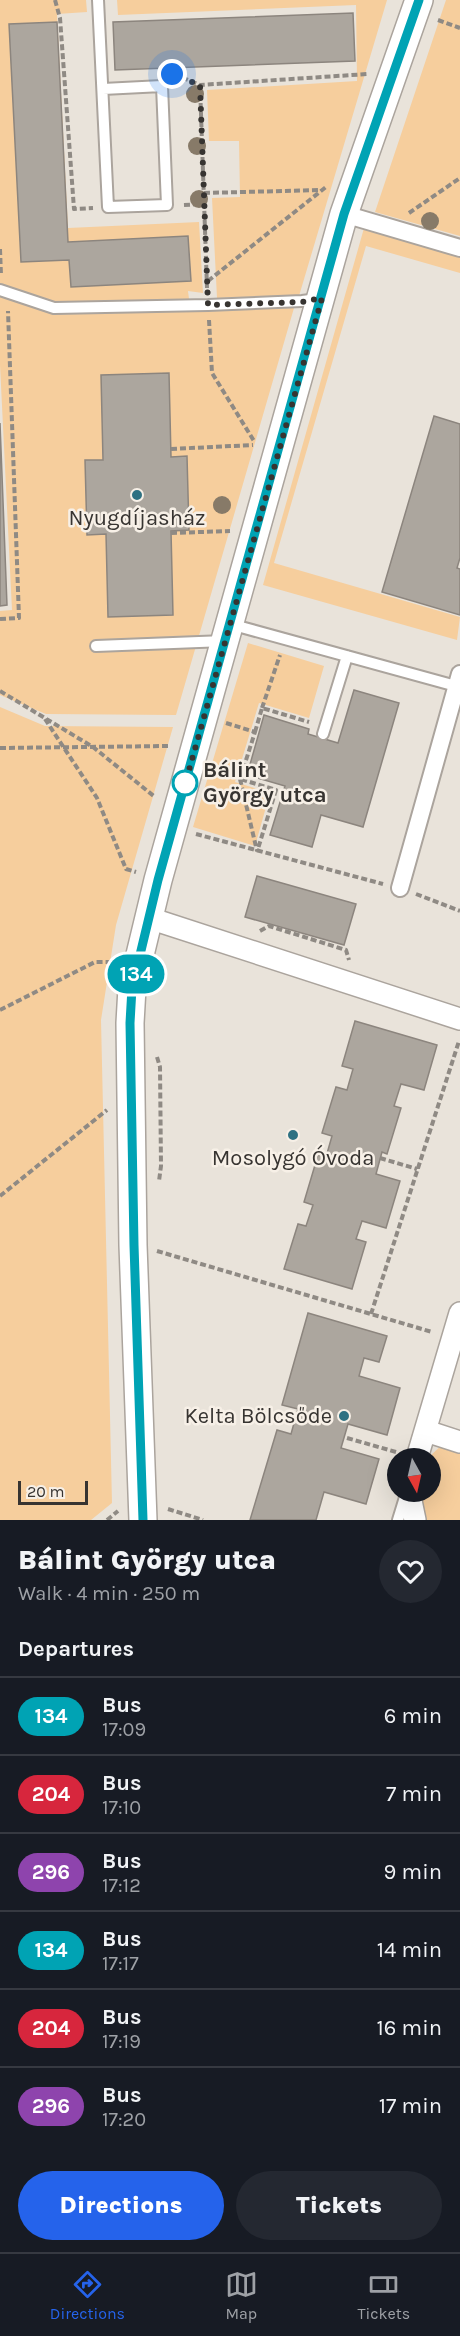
<!DOCTYPE html>
<html lang="en">
<head>
<meta charset="utf-8">
<style>
	:root { --surface:#171b24; --page:#242831; --text:#f1f3f6; --muted:#9ea1a6; --line:#363941; --accent:#2563eb }
	body { margin:0; font-family:Karla,sans-serif; background:var(--page); color:var(--text); height:100vh; display:flex; flex-direction:column; font-size:22px; white-space:nowrap }
	* { box-sizing:border-box; margin:0 }
	p { font-size:20px; color:var(--muted) }
	.icon { flex:none; width:33px; height:33px; fill:none; stroke:currentColor; stroke-width:2; stroke-linecap:round; stroke-linejoin:round }
	.map { position:relative; height:1520px; overflow:hidden }
	.drawer { display:flex; flex-direction:column; background:var(--surface); flex:1 }
	.drawer>* { flex:none }
	.badge { padding:0 12px; border-radius:20px; font-size:21px; line-height:39px }
	.needle { width:39px; rotate:172deg }
	.tools { position:absolute; left:387px; top:1448px; display:grid; gap:12px }
	.tools a { display:grid; place-items:center; width:54px; height:54px; border-radius:50%; background:var(--surface); box-shadow:0 6px 24px #0002; font-size:30px }
	.scale { position:absolute; left:18px; bottom:15px; width:70px; box-sizing:border-box; padding-left:6px; border:3px solid #373431; border-top:0; font-size:16px; line-height:21px; white-space:nowrap; color:#373431; -webkit-text-stroke:4px #f7f0e7; paint-order:stroke }
	.you { position:absolute; width:30px; height:30px; margin:-15px; border:4px solid #fff; border-radius:50%; background:#1a73e8; box-shadow:0 0 0 9px #1a73e833 }
	.map>.badge { position:absolute; translate:-50% -50%; box-shadow:0 0 0 3px #fff }
	h2 { padding:0 18px; font-size:22px; line-height:54px }
	.round { display:grid; place-items:center; flex:none; width:63px; height:63px; border-radius:32px; background:var(--page) }
	.head { display:flex; align-items:center; justify-content:space-between; height:102px; padding:0 18px }
	h1 { font-size:28px; font-weight:800; line-height:45px }
	.action { display:flex; gap:12px; margin-top:auto; padding:12px 18px }
	.action a { flex:1; height:69px; border-radius:36px; background:var(--accent); color:#fff; font-size:24px; font-weight:800; line-height:69px; text-align:center }
	.action a+a { background:var(--page); color:var(--text) }
	ul { padding:0; list-style:none }
	li { display:flex; align-items:center; gap:18px; height:78px; padding:0 18px; border-top:2px solid var(--line) }
	li div { flex:1 }
	li b { display:block; font-size:22px }
	li em { font-style:normal }
	li .badge { min-width:66px; font-weight:700; text-align:center }
	.menu { display:flex; justify-content:space-around; align-items:center; height:84px; border-top:2px solid var(--line); background:var(--surface); font-size:16px; color:var(--muted) }
	.menu a { display:grid; justify-items:center; gap:3px }
	.menu .active { color:var(--accent) }
	.map>svg:first-child { display:block }
	.green { fill:#f6ce9d }
	.building { fill:#aca69e; stroke:#8c857e; stroke-width:1.5 }
	.lines { fill:none; stroke-linecap:round; stroke-linejoin:round }
	.service-casing { stroke:#aba49d; stroke-width:14 }
	.pedestrian-casing { stroke:#aba49d; stroke-width:20 }
	.minor-casing { stroke:#aba49d; stroke-width:24 }
	.tertiary-casing { stroke:#aba49d; stroke-width:30 }
	.path { stroke:#8f8a84; stroke-width:4; stroke-dasharray:6 3; stroke-linecap:butt }
	.service { stroke:#fff; stroke-width:10 }
	.pedestrian { stroke:#fff; stroke-width:16 }
	.minor { stroke:#fff; stroke-width:21 }
	.tertiary { stroke:#fff; stroke-width:27 }
	.tree { fill:#877a68 }
	.line-casing { stroke:#fff; stroke-width:14 }
	.line { stroke:#00a3b4; stroke-width:9 }
	.walk { stroke:#373431; stroke-width:6; stroke-dasharray:0 10.8 }
	.poi-dot { fill:#2e7182; stroke:#f7f0e7; stroke-width:2 }
	.stop-dot { fill:#fff; stroke:#00a3b4; stroke-width:3 }
	.labels { text-anchor:middle; dominant-baseline:central; stroke-width:5; stroke-linejoin:round; paint-order:stroke }
	.poi-label { font-size:22px; fill:#373431; stroke:#f7f0e7 }
	.stop-label { font-size:22px; font-weight:bold; fill:#373431; stroke:#f7f0e7; text-anchor:start }
</style>
</head>
<body>
<div class="map">
<svg width="460" height="1520" viewBox="0 0 460 1520">
	<rect width="100%" height="100%" fill="#e9e3da"/>
	<path class="green" d="M0,0H86L87,12L57,14L68,228L199,222L203,293L188,291L189,299L54,303L0,285Z
		M117,0H387L299,296L217,298L212,198L240,197L239,141H209L207,90L357,81L356,5L118,15Z
		M446,0H460V236L375,212Z
		M366,221L460,251V273L366,246L274,563L460,617L457,640L263,585Z
		M0,294L53,313L294,308L176,715L46,714L0,695V611L12,610L0,365Z
		M248,643L324,666L309,718L259,703L235,782L270,793L255,846L193,827Z
		M0,707L45,726L173,727L116,925L101,1020L112,1503L91,1520H0Z
		M444,1443L460,1448V1520H425L419,1498L421,1491H430L429,1457Z"/>
	<path class="building" d="M353,13L355,61L115,70L113,22Z
		M57,22L68,242L188,236L191,281L71,287L69,260L21,262L9,24Z
		M169,373L171,457L187,456L189,530L171,531L173,615L108,617L106,534L87,535L85,460H103L101,375Z
		M434,416L460,424V558L457,568L460,569V615L382,592Z
		M0,423L7,605L0,606Z
		M354,690L399,703L363,827L321,815L312,847L270,835L285,786L247,775L264,715L309,729L308,734L338,743Z
		M257,876L356,904L344,945L245,917Z
		M355,1021L437,1045L424,1090L401,1084L394,1106L401,1108L387,1154L382,1152L376,1174L400,1181L386,1228L362,1221L356,1239L366,1242L352,1289L284,1269L298,1224L306,1226L313,1205L304,1202L318,1155L326,1157L332,1136L322,1133L336,1087L347,1090L353,1069L342,1066Z
		M308,1313L387,1336L379,1362L364,1358L359,1376L400,1388L387,1435L348,1424L341,1448L379,1459L366,1504L324,1492L316,1520H250L277,1430L291,1434L298,1409L282,1405Z"/>
	<g class="lines">
		<g class="service-casing">
			<path id="service" d="M98,0L108,207L167,205L162,86L103,89
				M0,290L54,308L208,305L302,301L318,299
				M230,624L456,686
				M96,646L225,641
				M323,734L347,656
				M398,1520L406,1494"/>
		</g>
		<g class="pedestrian-casing">
			<path id="pedestrian" d="M344,214L460,248
				M400,888L460,674"/>
		</g>
		<g class="minor-casing">
			<path id="minor" d="M149,918L460,1019
				M426,1431L460,1442
				M417,1458L460,1313
				M409,1491L415,1520"/>
		</g>
		<g class="tertiary-casing">
			<path id="tertiary" d="M143,1520L133,1245L130,1023L132,988L158,880L344,214L419,0"/>
		</g>
		<path class="path" d="M55,0L60,18L74,209L93,208
			M438,20L460,28
			M174,74L200,85L368,74
			M200,85L207,288
			M204,193L321,190
			M184,205L204,204
			M409,213L460,178
			M0,249L1,275
			M208,281L326,187
			M209,320L212,373L254,441
			M171,449L253,445
			M171,533L230,531
			M0,619L19,618L8,311
			M0,691L93,747L155,797
			M262,708L280,655
			M45,719L97,798L126,869L136,872
			M226,723L255,732L240,779L276,790L257,852
			M255,732L262,708L309,722
			M0,748L169,746
			M240,779L257,851
			M196,834L383,884
			M416,894L460,911
			M260,931L269,926L346,950L349,960
			M0,1010L95,962H114
			M157,1057L160,1067L161,1166L159,1181
			M380,1158L417,1169
			M0,1196L107,1110
			M157,1251L432,1332
			M371,1314L459,1041
			M347,1438L396,1452
			M168,1509L203,1520
			M107,1520L118,1511"/>
		<use href="#service" class="service"/>
		<use href="#pedestrian" class="pedestrian"/>
		<use href="#minor" class="minor"/>
		<use href="#tertiary" class="tertiary"/>
	</g>
	<g class="tree">
		<circle cx="195" cy="94" r="9"/>
		<circle cx="197" cy="146" r="9"/>
		<circle cx="199" cy="199" r="9"/>
		<circle cx="430" cy="221" r="9"/>
		<circle cx="222" cy="505" r="9"/>
	</g>
	<g class="lines">
		<g class="line-casing">
			<path id="line" d="M143,1520L134,1245L130,1023L132,988L158,880L344,214L419,0"/>
		</g>
		<use href="#line" class="line"/>
		<path class="walk" d="M172,74L200,85L208,305L302,302L322,298L184,788L185,783"/>
	</g>
	<g class="poi-dot">
		<circle cx="137" cy="495" r="6"/>
		<circle cx="293" cy="1135" r="6"/>
		<circle cx="344" cy="1416" r="6"/>
	</g>
	<circle class="stop-dot" cx="185" cy="783" r="12"/>
	<g class="labels">
		<g class="poi-label">
			<text x="137" y="518">Nyugdíjasház</text>
			<text x="293" y="1158">Mosolygó Óvoda</text>
			<text x="332" y="1416" text-anchor="end">Kelta Bölcsőde</text>
		</g>
		<g class="stop-label">
			<text x="203" y="770">Bálint<tspan x="203" dy="25">György utca</tspan></text>
		</g>
	</g>
</svg>
<div class="tools">
<a><svg class="needle" viewBox="-14 -14 28 28"><path d="M0-13l5 13h-10z" fill="#e53935"/><path d="M0 13l5-13h-10z" fill="#9ea1a6"/></svg></a>
</div>
<div class="scale">20 m</div>
<div class="you" style="left:172px;top:74px"></div>
<b class="badge" style="left:136px;top:974px;background:#00a3b4;color:#fff">134</b>
</div>
<section class="drawer">
<div class="head"><div><h1>Bálint György utca</h1><p>Walk · 4 min · 250 m</p></div><a class="round"><svg class="icon" aria-label="heart" viewBox="0 0 24 24"><path d="M12 20l-8-8c-3-5 5-10 8-4 3-6 11-1 8 4z"/></svg></a></div>
<h2>Departures</h2>
<ul>
<li><span class="badge" style="background:#00a3b4;color:#fff">134</span><div><b>Bus</b><p>17:09</p></div><em>6 min</em></li>
<li><span class="badge" style="background:#d7263d;color:#fff">204</span><div><b>Bus</b><p>17:10</p></div><em>7 min</em></li>
<li><span class="badge" style="background:#8e44ad;color:#fff">296</span><div><b>Bus</b><p>17:12</p></div><em>9 min</em></li>
<li><span class="badge" style="background:#00a3b4;color:#fff">134</span><div><b>Bus</b><p>17:17</p></div><em>14 min</em></li>
<li><span class="badge" style="background:#d7263d;color:#fff">204</span><div><b>Bus</b><p>17:19</p></div><em>16 min</em></li>
<li><span class="badge" style="background:#8e44ad;color:#fff">296</span><div><b>Bus</b><p>17:20</p></div><em>17 min</em></li>
</ul>
<div class="action"><a>Directions</a><a>Tickets</a></div>
</section>
<nav class="menu">
<a class="active"><svg class="icon" aria-label="directions" viewBox="0 0 24 24"><path d="M12 3l9 9-9 9-9-9zM9 14v-3h6M13 9l2 2-2 2"/></svg>Directions</a>
<a><svg class="icon" aria-label="map" viewBox="0 0 24 24"><path d="M3 6l6-2 6 2 6-2v14l-6 2-6-2-6 2zM9 4v14M15 6v14"/></svg>Map</a>
<a><svg class="icon" aria-label="tickets" viewBox="0 0 24 24"><path d="M3 7h18v10H3zM15 7v10"/></svg>Tickets</a>
</nav>
</body>
</html>
